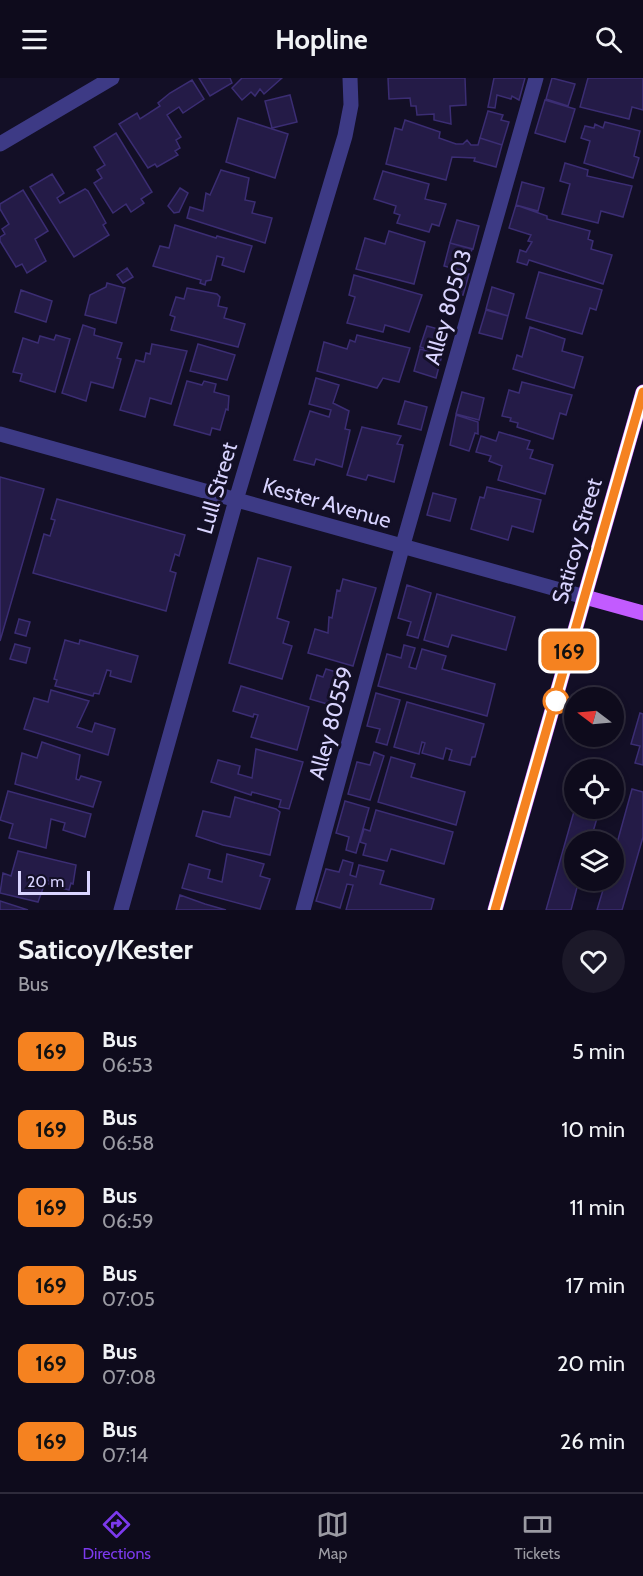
<!DOCTYPE html>
<html lang="en">
<head>
<meta charset="utf-8">
<style>
	:root { --surface:#0e0b1c; --page:#1c1929; --text:#f1f3f6; --muted:#9b9ba3; --line:#2e2b3b; --accent:#7c3aed }
	body { margin:0; font-family:Cabin,sans-serif; background:var(--page); color:var(--text); height:100vh; display:flex; flex-direction:column; font-size:22px; white-space:nowrap }
	* { box-sizing:border-box; margin:0 }
	p { font-size:20px; color:var(--muted) }
	.icon { flex:none; width:33px; height:33px; fill:none; stroke:currentColor; stroke-width:2; stroke-linecap:round; stroke-linejoin:round }
	.map { position:relative; height:832px; overflow:hidden }
	.details { display:flex; flex-direction:column; background:var(--surface); flex:1 }
	.details>* { flex:none }
	.badge { padding:0 12px; border-radius:9px; font-size:21px; line-height:39px }
	.needle { width:39px; rotate:286deg }
	.controls { position:absolute; left:564px; top:609px; display:grid; gap:12px }
	.controls a { display:grid; place-items:center; width:60px; height:60px; border-radius:50%; background:var(--surface); box-shadow:0 3px 9px #0003,0 0 0 2px var(--line); font-size:30px }
	.scale { position:absolute; left:18px; bottom:15px; width:72px; box-sizing:border-box; padding-left:6px; border:3px solid #d9d4ff; border-top:0; font-size:16px; line-height:21px; white-space:nowrap; color:#d9d4ff; -webkit-text-stroke:4px #130f26; paint-order:stroke }
	.map>.badge { position:absolute; translate:-50% -50%; box-shadow:0 0 0 3px #fff }
	.round { display:grid; place-items:center; flex:none; width:63px; height:63px; border-radius:32px; background:var(--page) }
	.headline { display:flex; align-items:center; justify-content:space-between; height:102px; padding:0 18px }
	h1 { font-size:28px; font-weight:700; line-height:45px }
	ul { padding:0; list-style:none }
	li { display:flex; align-items:center; gap:18px; height:78px; padding:0 18px }
	li div { flex:1 }
	li b { display:block; font-size:22px }
	li em { font-style:normal }
	li .badge { min-width:66px; font-weight:700; text-align:center }
	header { display:flex; justify-content:space-between; align-items:center; height:78px; padding:0 18px; background:var(--surface); font-size:27px; font-weight:700 }
	.dock { display:flex; justify-content:space-around; align-items:center; height:84px; border-top:2px solid var(--line); background:var(--surface); font-size:16px; color:var(--muted) }
	.dock a { display:grid; justify-items:center; gap:3px }
	.dock .active { color:var(--accent) }
	.map>svg:first-child { display:block }
	.building { fill:#241b47; stroke:#3b2d73; stroke-width:1.5 }
	.lines { fill:none; stroke-linecap:round; stroke-linejoin:round }
	.minor { stroke:#3d3a85; stroke-width:15 }
	.major { stroke:#c25bff; stroke-width:15 }
	.line-casing { stroke:#fff; stroke-width:14 }
	.line { stroke:#f58220; stroke-width:9 }
	.stop-dot { fill:#fff; stroke:#f58220; stroke-width:3 }
	.labels { text-anchor:middle; dominant-baseline:central; stroke-width:6; stroke-linejoin:round; paint-order:stroke }
	.street-label { font-size:22px; fill:#d9d4ff; stroke:#130f26 }
</style>
</head>
<body>
<header><svg class="icon" aria-label="menu" viewBox="0 0 24 24"><path d="M4 6h16M4 12h16M4 18h16"/></svg>Hopline<svg class="icon" aria-label="search" viewBox="0 0 24 24"><circle cx="10" cy="10" r="6"/><path d="M15 15l6 6"/></svg></header>
<div class="map">
<svg width="643" height="832" viewBox="0 0 643 832">
	<rect width="100%" height="100%" fill="#130f26"/>
	<path class="building" d="M199,0H230L232,5L210,18Z
		M282,0L264,16L260,11L255,18L251,14L242,22L232,10L242,0Z
		M388,0H465L466,27L450,28L451,46L434,42V36L417,37L416,28H411L410,20L389,21Z
		M494,0H525L519,22L512,18L511,21L497,17L495,30L488,29Z
		M552,0L575,6L568,28L546,21Z
		M588,0H643V32L632,29L629,41L580,29Z
		M192,2L204,21L183,35L179,29L167,37L181,59L176,62L180,70L175,73L178,77L157,89L155,86L148,90L119,46L137,35L140,41L160,28L158,25L170,15Z
		M290,17L297,44L272,50L265,23Z
		M545,22L575,31L565,64L535,55Z
		M488,33L503,37L501,42L509,44L502,67L480,60Z
		M238,40L288,56L275,100L226,84Z
		M405,42L440,54L439,60L456,66H463L467,62L471,67H478L480,60L502,67L496,89L474,83L475,80L452,79L446,102L386,86L395,50L402,52Z
		M605,44L640,53L634,78L639,80L633,100L584,85L590,63L581,60L585,48L594,50L595,46L603,50Z
		M116,55L152,114L141,121L144,125L131,134L126,126L113,135L94,105L102,100L97,92L105,87L94,69Z
		M565,85L588,92L587,98L632,108L623,139L601,133L598,145L562,136L570,106L560,103Z
		M221,92L249,100L245,122L255,124L252,135L272,140L265,165L187,140L190,129L203,133L206,115L210,117Z
		M383,93L429,106L425,121L446,126L439,148L432,146L429,154L397,145L400,137L394,135L396,128L374,121Z
		M52,96L64,115L57,120L60,125L85,111L88,113L106,145L103,147L109,157L74,179L30,109Z
		M522,104L544,110L538,133L516,127Z
		M180,110L188,115L179,134L174,135L168,128Z
		M23,112L48,153L35,161L46,183L27,195L22,186L16,189L0,163V159L5,156L2,151L9,146L0,131V126Z
		M516,127L547,138V141L590,153L588,161L593,163L591,171L612,177L603,206L529,182L527,187L517,184L520,172L526,174L532,164L528,163L531,157L509,150Z
		M457,142L479,148L473,171L450,165Z
		M175,147L216,160L217,158L252,168L244,194L222,187L224,180L217,178L211,202L206,203L205,207L200,205L201,202L153,188L160,168L169,170Z
		M389,153L425,164L414,206L356,191L365,160L385,166Z
		M450,165L472,171L466,194L444,188Z
		M127,190L133,199L123,205L117,197Z
		M453,192L469,196L463,217L448,213Z
		M539,194L602,212L596,232L590,230L582,256L526,240Z
		M354,197L422,217L409,254L385,247L383,254L347,245L355,219L349,217Z
		M107,205L125,210L116,245L85,237L90,217L106,209Z
		M492,209L514,216L508,238L486,231Z
		M187,210L217,216L220,219L218,228L227,230L224,240L245,246L238,269L171,252L175,239L170,237L176,219L184,221Z
		M21,212L52,223L46,244L15,234Z
		M486,232L508,238L502,261L479,255Z
		M83,247L95,251L94,257L122,265L117,280L121,281L113,310L91,304L86,323L62,315Z
		M427,248L449,254L443,276L420,269Z
		M530,249L565,261L562,273L583,279L574,310L513,291L517,277L522,279Z
		M56,257L70,261L55,314L20,303L22,296L13,294L23,260L38,265L40,258L54,262Z
		M357,257L410,270L399,304L383,300L377,310L317,293L324,264L347,271L350,262L355,264Z
		M152,266L187,273L171,326L150,320L145,339L120,332L136,282L144,284L146,275L150,276Z
		M198,266L235,277L227,302L190,293Z
		M420,271L442,277L436,300L414,293Z
		M316,300L339,307L333,325L349,333L345,351L350,352L342,389L316,381L314,387L294,382L310,333L329,339L331,332L309,326Z
		M187,303L202,307L204,303L216,306L214,314L229,318L228,332L226,331L220,352L212,350L210,357L174,347Z
		M522,304L572,317L566,337L560,335L553,361L517,349L518,345L510,343L511,340L502,338L509,312L519,315Z
		M462,314L484,320L479,342L456,336Z
		M405,323L427,329L421,352L398,346Z
		M456,337L478,344V356L475,355L469,373L450,367Z
		M362,349L401,358L397,366L403,367L394,404L368,397L366,402L347,397Z
		M499,354L530,363L527,371L533,372L530,380L553,387L545,416L498,402L502,388L489,383L491,378L476,374L481,358L496,363Z
		M0,399L44,411L0,563Z
		M487,409L541,422L533,454L512,448L508,462L471,451L480,419L484,420Z
		M433,415L456,421L450,443L427,437Z
		M57,421L185,457L179,478L175,476L170,493L176,495L166,533L33,495L44,456L50,458L55,442L51,441Z
		M258,480L291,489L277,540L289,544L283,565L292,568L282,601L229,585Z
		M343,501L376,510L353,588L308,575L315,551L328,555L329,539L332,540L337,512L340,513Z
		M407,507L431,515L418,560L407,557L411,544L398,540Z
		M437,516L515,539L506,572L452,557L448,569L424,562Z
		M19,541L30,544L26,558L15,555Z
		M65,562L79,566L80,562L138,578L131,604L110,598L111,593L107,592L99,616L94,615L93,618L55,608L57,602L54,601Z
		M15,566L30,570L26,585L10,581Z
		M404,567L415,570L409,589L416,591L422,571L446,578L442,591L495,606L487,638L378,608L387,576L401,580Z
		M326,591L350,598L341,630L310,621L317,597L323,599Z
		M241,608L309,629L297,672L251,659L258,637L254,636L253,639L233,633Z
		M51,612L89,623L77,649L92,654L95,645L115,651L108,677L24,651L34,620L48,624Z
		M376,615L400,622L387,667L376,664L380,651L367,648Z
		M407,624L484,646L475,679H472L470,687L449,682L452,672L446,670L443,681L422,675L425,665L422,664L419,676L394,669Z
		M640,635L643,636V687L635,685L640,668L631,666Z
		M42,664L80,677L76,701L79,702L81,698L101,704L93,729L15,706L22,675L37,680Z
		M256,671L303,684L289,731L279,729L281,722L252,714L251,717L211,704L218,682L240,688L238,696L252,700Z
		M374,674L384,678L370,722L348,716L357,684L370,687Z
		M391,679L415,686L411,699L465,714L456,747L378,724Z
		M632,711L643,714V759L622,832H597L606,802H614V776Z
		M8,713L91,736L85,759L63,752L65,745L51,741L46,770L9,760L13,746L0,742Z
		M235,719L276,731L280,734L270,777L223,767L196,758L203,733L230,739Z
		M345,723L369,730L356,775L346,772L349,759L336,755Z
		M575,730H600L590,764H574V802H579L571,832H546Z
		M376,732L453,754L444,786L391,771L387,783L363,777L366,766L360,764L364,751L370,753Z
		M18,773L76,787L73,806L71,805L69,812L49,806L50,803L46,802L38,824L0,815L3,795L11,798Z
		M227,776L264,786L260,798L270,801L260,831L182,810L189,786L210,792L208,800L222,804Z
		M343,782L353,785L350,797L356,799L359,787L384,793L380,806L434,821L431,832H346L353,807L347,806L340,830L316,823L326,791L339,794Z
		M180,817L205,826L226,832H176Z
		M0,823L28,832H0Z"/>
	<g class="lines">
		<path class="minor" d="M0,66L112,0
			M0,356L585,519
			M121,832L236,422L345,58L351,27L350,0
			M303,832L402,470L536,0"/>
		<path class="major" d="M585,519L643,535
			M495,832L643,314"/>
	</g>
	<g class="lines">
		<g class="line-casing">
			<path id="line" d="M495,832L643,314"/>
		</g>
		<use href="#line" class="line"/>
	</g>
	<circle class="stop-dot" cx="556" cy="623" r="12"/>
	<g class="labels">
		<g class="street-label">
			<text transform="translate(448 229) rotate(-74)">Alley 80503</text>
			<text transform="translate(217 410) rotate(-74)">Lull Street</text>
			<text transform="translate(327 425) rotate(16)">Kester Avenue</text>
			<text transform="translate(577 463) rotate(-74)">Saticoy Street</text>
			<text transform="translate(331 645) rotate(-75)">Alley 80559</text>
		</g>
	</g>
</svg>
<div class="controls">
<a><svg class="needle" viewBox="-14 -14 28 28"><path d="M0-13l5 13h-10z" fill="#e53935"/><path d="M0 13l5-13h-10z" fill="#9b9ba3"/></svg></a>
<a><svg class="icon" aria-label="locate" viewBox="0 0 24 24"><circle cx="12" cy="12" r="6"/><path d="M12 2v4M12 18v4M2 12h4M18 12h4"/></svg></a>
<a><svg class="icon" aria-label="layers" viewBox="0 0 24 24"><path d="M12 4l9 5-9 5-9-5zM3 14l9 5 9-5"/></svg></a>
</div>
<div class="scale">20 m</div>
<b class="badge" style="left:569px;top:573px;background:#f58220;color:#111">169</b>
</div>
<section class="details">
<div class="headline"><div><h1>Saticoy/Kester</h1><p>Bus</p></div><a class="round"><svg class="icon" aria-label="heart" viewBox="0 0 24 24"><path d="M12 20l-8-8c-3-5 5-10 8-4 3-6 11-1 8 4z"/></svg></a></div>
<ul>
<li><span class="badge" style="background:#f58220;color:#111">169</span><div><b>Bus</b><p>06:53</p></div><em>5 min</em></li>
<li><span class="badge" style="background:#f58220;color:#111">169</span><div><b>Bus</b><p>06:58</p></div><em>10 min</em></li>
<li><span class="badge" style="background:#f58220;color:#111">169</span><div><b>Bus</b><p>06:59</p></div><em>11 min</em></li>
<li><span class="badge" style="background:#f58220;color:#111">169</span><div><b>Bus</b><p>07:05</p></div><em>17 min</em></li>
<li><span class="badge" style="background:#f58220;color:#111">169</span><div><b>Bus</b><p>07:08</p></div><em>20 min</em></li>
<li><span class="badge" style="background:#f58220;color:#111">169</span><div><b>Bus</b><p>07:14</p></div><em>26 min</em></li>
</ul>
</section>
<nav class="dock">
<a class="active"><svg class="icon" aria-label="directions" viewBox="0 0 24 24"><path d="M12 3l9 9-9 9-9-9zM9 14v-3h6M13 9l2 2-2 2"/></svg>Directions</a>
<a><svg class="icon" aria-label="map" viewBox="0 0 24 24"><path d="M3 6l6-2 6 2 6-2v14l-6 2-6-2-6 2zM9 4v14M15 6v14"/></svg>Map</a>
<a><svg class="icon" aria-label="tickets" viewBox="0 0 24 24"><path d="M3 7h18v10H3zM15 7v10"/></svg>Tickets</a>
</nav>
</body>
</html>
